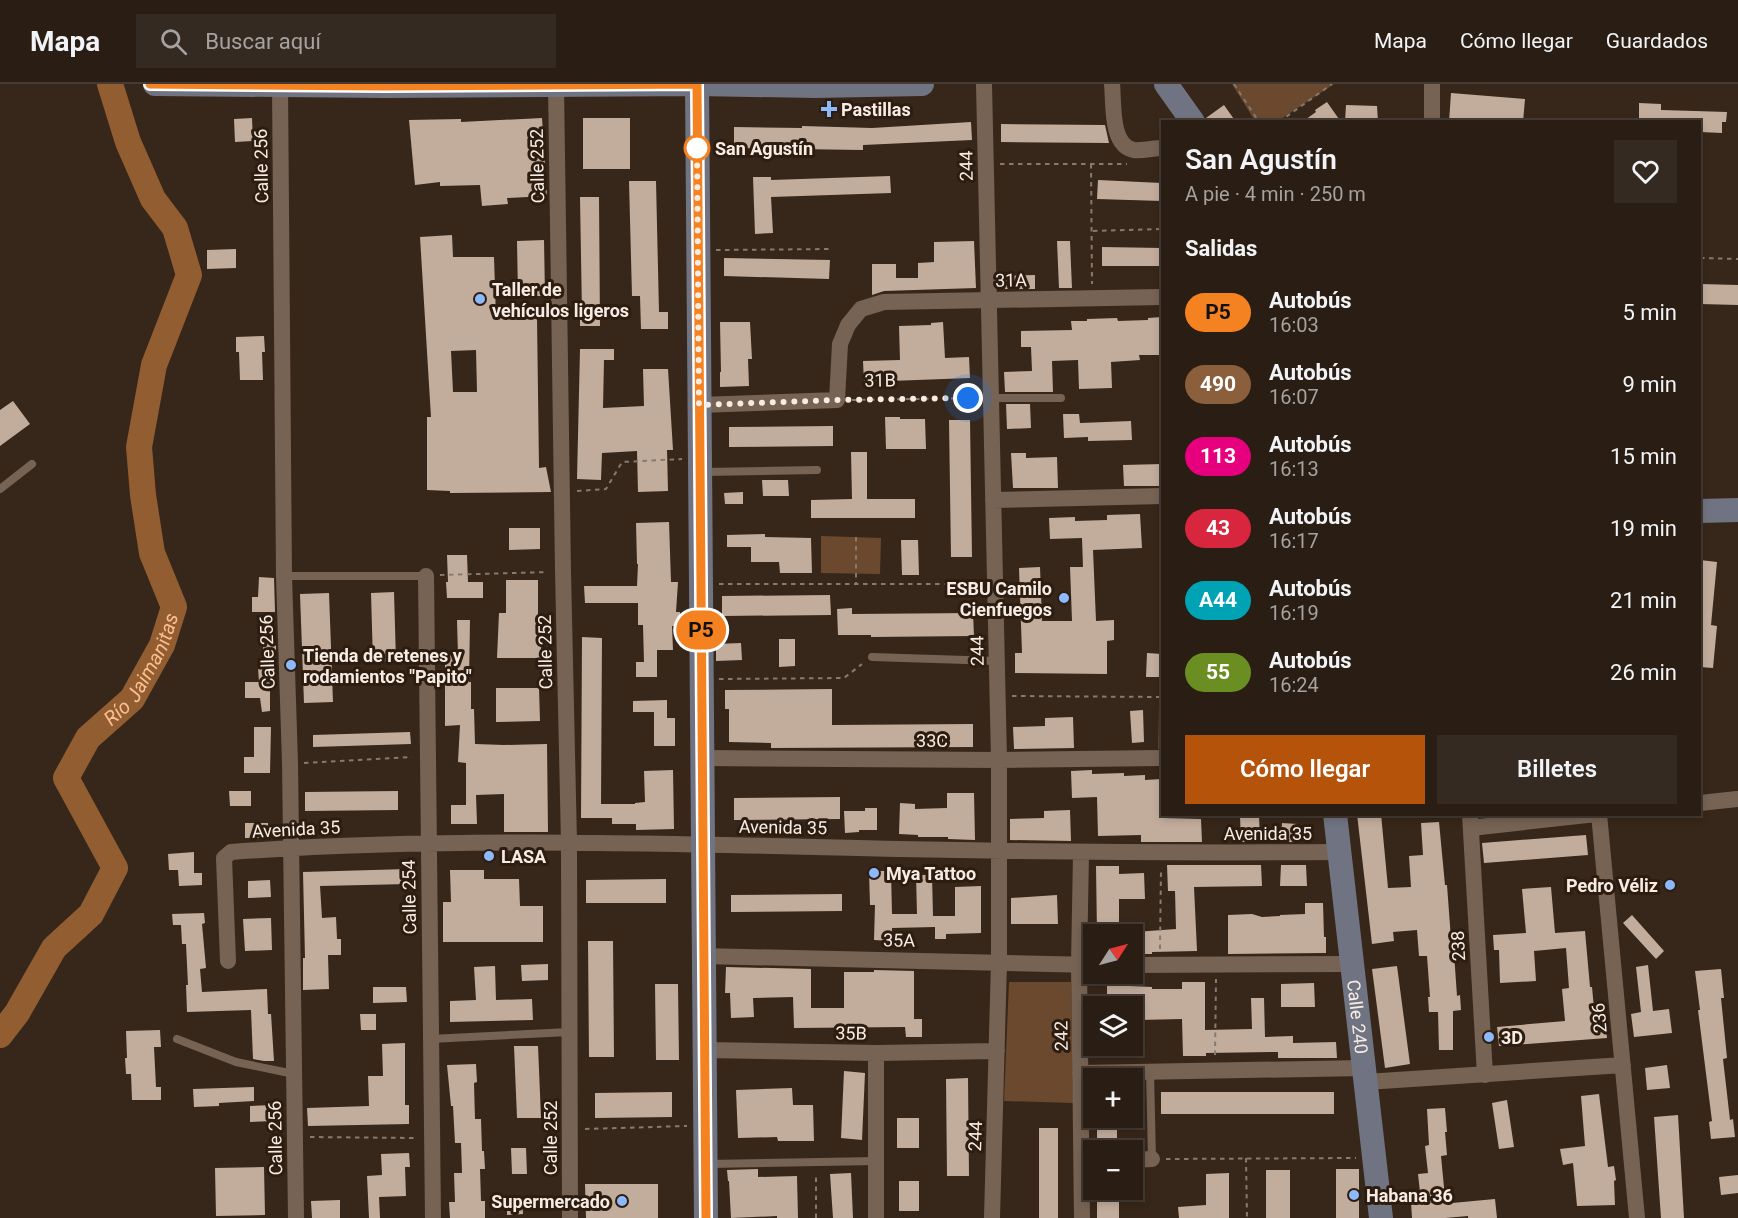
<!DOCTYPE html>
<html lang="es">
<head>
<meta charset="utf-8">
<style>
	:root { --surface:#291d14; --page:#352a22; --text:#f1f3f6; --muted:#a5a2a0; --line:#453b34; --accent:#b45309 }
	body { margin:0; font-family:Roboto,sans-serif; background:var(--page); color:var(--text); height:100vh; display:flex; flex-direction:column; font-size:22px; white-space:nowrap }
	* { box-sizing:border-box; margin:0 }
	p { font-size:20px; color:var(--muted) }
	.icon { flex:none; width:33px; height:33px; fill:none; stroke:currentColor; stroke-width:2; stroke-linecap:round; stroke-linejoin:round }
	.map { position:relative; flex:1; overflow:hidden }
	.details { position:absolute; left:1161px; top:36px; width:540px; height:696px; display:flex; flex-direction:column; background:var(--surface); border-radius:0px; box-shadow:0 3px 9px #0003,0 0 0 2px var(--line) }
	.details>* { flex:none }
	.badge { padding:0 12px; border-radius:20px; font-size:21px; line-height:39px }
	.needle { width:39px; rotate:54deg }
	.controls { position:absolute; left:1083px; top:840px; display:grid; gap:12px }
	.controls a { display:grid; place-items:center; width:60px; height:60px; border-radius:0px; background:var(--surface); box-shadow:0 3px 9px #0003,0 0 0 2px var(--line); font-size:30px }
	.you { position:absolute; width:30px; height:30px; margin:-15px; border:4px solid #fff; border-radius:50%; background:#1a73e8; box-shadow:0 0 0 9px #1a73e833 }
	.map>.badge { position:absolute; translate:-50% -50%; box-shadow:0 0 0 3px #fff }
	h2 { padding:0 24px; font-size:22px; line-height:54px }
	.round { display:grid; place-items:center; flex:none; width:63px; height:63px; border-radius:0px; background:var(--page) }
	.overview { display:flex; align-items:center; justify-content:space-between; height:102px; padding:0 24px }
	h1 { font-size:28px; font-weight:600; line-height:45px }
	.primary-button { display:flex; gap:12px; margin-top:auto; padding:12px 24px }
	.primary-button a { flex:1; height:69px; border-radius:0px; background:var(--accent); color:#fff; font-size:24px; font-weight:600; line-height:69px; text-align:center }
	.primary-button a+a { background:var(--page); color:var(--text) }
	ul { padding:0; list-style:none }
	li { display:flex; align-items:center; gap:18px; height:72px; padding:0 24px }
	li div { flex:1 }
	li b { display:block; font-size:22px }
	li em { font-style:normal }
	li .badge { min-width:66px; font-weight:700; text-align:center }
	header { display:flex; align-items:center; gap:36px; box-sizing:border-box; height:84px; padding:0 30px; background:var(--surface); border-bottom:2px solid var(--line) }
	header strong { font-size:28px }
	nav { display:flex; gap:33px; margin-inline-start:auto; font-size:21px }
	.search { width:420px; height:54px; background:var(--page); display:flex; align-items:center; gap:15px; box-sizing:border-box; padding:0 21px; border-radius:0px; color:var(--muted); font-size:22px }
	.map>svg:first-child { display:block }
	.green { fill:#6a492f }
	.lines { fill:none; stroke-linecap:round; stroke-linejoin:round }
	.river { stroke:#915d31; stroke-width:26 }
	.building { fill:#c2ad9d; fill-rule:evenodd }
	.path { stroke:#87796e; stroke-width:2; stroke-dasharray:4.5 4.5; stroke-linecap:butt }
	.lane { stroke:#766354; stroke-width:8 }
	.street { stroke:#766354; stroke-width:16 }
	.secondary { stroke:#707381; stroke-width:24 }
	.line-casing { stroke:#fff; stroke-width:14 }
	.line { stroke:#f58220; stroke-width:9 }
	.walk { stroke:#f7ece4; stroke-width:6; stroke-dasharray:0 10.8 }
	.poi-dot { fill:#8db9fc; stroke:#2d1d10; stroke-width:2 }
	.stop-dot { fill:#fff; stroke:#f58220; stroke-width:3 }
	.labels { text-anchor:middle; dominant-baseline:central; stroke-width:6; stroke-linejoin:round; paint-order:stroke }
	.poi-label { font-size:18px; font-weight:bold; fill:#f7ece4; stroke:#2d1d10; text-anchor:start }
	.stop-label { font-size:18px; font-weight:bold; fill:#f7ece4; stroke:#2d1d10; text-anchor:start }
	.street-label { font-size:18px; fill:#f7ece4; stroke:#2d1d10 }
	.water-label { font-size:20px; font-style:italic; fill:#fdbe8d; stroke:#2d1d10 }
</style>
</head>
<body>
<header>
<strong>Mapa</strong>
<div class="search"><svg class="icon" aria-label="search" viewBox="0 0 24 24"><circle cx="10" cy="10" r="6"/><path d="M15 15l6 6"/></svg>Buscar aquí</div>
<nav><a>Mapa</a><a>Cómo llegar</a><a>Guardados</a></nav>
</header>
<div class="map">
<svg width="1738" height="1134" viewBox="0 0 1738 1134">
	<rect width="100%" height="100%" fill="#37271a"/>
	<path class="green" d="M1232,0H1334L1278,37H1255Z
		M821,452L881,454L880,490L821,489Z
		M1159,620H1162V665H1158Z
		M1009,898H1071L1073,1019L1004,1017Z"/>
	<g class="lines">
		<path class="river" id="s1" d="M0,951L17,929L54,864L91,830L115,784L66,694L88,654L132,615L162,561L174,523L152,469L143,411L139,363L154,281L189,191L175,144L153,115L128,58L110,0"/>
	</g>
	<path class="building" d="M1451,9L1525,15L1523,38H1449Z
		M1327,18L1341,38H1302L1316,28L1315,26Z
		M1639,19L1661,20V26L1727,28L1726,38H1722V49L1700,48V38H1639Z
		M1224,21L1236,38H1207L1206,34Z
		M1346,21L1377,22L1378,38H1345Z
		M252,34L253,57L235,58L234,35Z
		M542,34L547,112L507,114L508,120L482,122L480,101L440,102V98L415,101L409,36L461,35V38Z
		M583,34H630V85H583Z
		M971,38L972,56L863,61V66L734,64V43L802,44V42L872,44Z
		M1001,40L1105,41L1109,59L1001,58Z
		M890,92L891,109L771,113L773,149L755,150L753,93H771V96Z
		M1098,96L1162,99V117L1097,115Z
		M629,97H656L659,228H668V245H641L640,212H632Z
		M580,113H599L600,242H580V230H582Z
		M452,151L453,173H494L496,234H537L539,384L546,383L551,408L450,409V407L427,406V333H431L420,153ZM476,266L477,308H453L451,267Z
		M544,156L545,212H518L517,157Z
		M974,157L976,204L884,207L872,211V180H896V194H918V179L934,178V158Z
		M1057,157H1070L1072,204H1059Z
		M1102,163L1162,164V182H1102Z
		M236,165V184L207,185V166Z
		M724,174L830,176L829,195L724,192Z
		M1035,191V205H1005L1004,192Z
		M1700,200L1738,201V221L1700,220Z
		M1162,233V271H1139L1140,276L1111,278L1112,304L1079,305L1078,276L1052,277L1053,308H1005L1004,288L1032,287L1031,263H1021V247L1072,246L1071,237H1087V235L1117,234L1118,237L1148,236V234Z
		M720,238H750L752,275H748L749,302L720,303V288H721Z
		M943,238L945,274L969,273L970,294L864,298L863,277L900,276L899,242L931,241V239Z
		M264,252L265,268H262L263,296H240L239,268H236V253Z
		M580,265H614V276H604L603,324L644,322L643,285H668L673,366H667L668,407L638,408L637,367L602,369L601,396L577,395Z
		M13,317L30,340L0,362V326Z
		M1006,320H1030L1031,344L1007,345Z
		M1063,330H1079L1080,339L1131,337L1132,356L1088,357V353L1064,354Z
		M885,333H900V335H925L926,365H886Z
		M949,336H970L972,473H951Z
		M833,342V362L729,363V343Z
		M851,368H867V415H915V434H811V416L852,415Z
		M1011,369H1026V374L1057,373L1058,404H1013Z
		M1162,380V402H1124L1123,381Z
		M762,396H788L789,412H763Z
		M743,408V420H725L724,409Z
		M1140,430L1142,464L1093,466L1096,537L1114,536V556L1107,557V590L1015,589V569H1022L1019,484L1040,483L1042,537H1072L1070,483H1083L1082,454L1050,455L1049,434L1075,433V437L1107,436V431Z
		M669,438L671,498H678L676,528H680V542H672L673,566H657V593H636V578H644L643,541H638V519H585L584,502H637L638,480H637L636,439Z
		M509,444H540V465L509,466Z
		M765,450V453L811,454L812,489H780L779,478H751V463H727V451Z
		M901,456H918L919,491H902Z
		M447,471H467L468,498H483V514H447L446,498H448Z
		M1700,476L1717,478L1711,541L1717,542L1713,584L1700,583Z
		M259,493L274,494L275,528H252V513H258Z
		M506,496H538V554H541V574H497L499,529H506Z
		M394,508L396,577L373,578L371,509Z
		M329,509L333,618L304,619L300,510Z
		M830,511L831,531L722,532V512Z
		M852,524V530L973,529L974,552L871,553V551H838L837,525Z
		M457,536H470L469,598H471V625H474L475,660L504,661L547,660L548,748H504V710L476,711L477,740H451V721H466V679L458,678L460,641L445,642V571H458Z
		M582,553L602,554L601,720H635V719L645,718L644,687L673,686L674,745L636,746V740H612V734H581Z
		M779,555H795V582L779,583Z
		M263,557H276V576H274L275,592H270V627L262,628L260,614H245V598H259L258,583L263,582Z
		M741,559L742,576L716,577V560Z
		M1147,569L1162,570V593H1146Z
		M496,604H539L540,637L496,638Z
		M832,605V641L973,640V663L771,664V659L729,658V625H725V606Z
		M667,616V634H675V662H654V628H633V617Z
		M1143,626L1144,658L1132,659L1130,627Z
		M1073,633L1074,664L1014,665L1013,643L1045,642V634Z
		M254,643H271L270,689H244V673H254Z
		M410,648L411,660L313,663V651Z
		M1092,686V690L1124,689V692L1145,691V696L1162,695V734L1201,735L1202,758H1141V751L1098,752L1097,713L1072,714L1071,687Z
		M229,707H251V722H230Z
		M398,707V726L305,727V708Z
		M947,709H974L975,756L948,755V753H918V751L899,750L900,719L915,720V725L947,724Z
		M840,713V735L734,736V714Z
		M865,724H877V746H859V748L845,749L844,727H865Z
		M1070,726L1071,757L1010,756V735L1044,734V727Z
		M1357,730H1381L1388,804L1411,803L1409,772L1423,771L1421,739L1439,738L1445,801H1447L1451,855H1453L1457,912L1460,911L1461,926L1453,927V966H1439L1438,928H1429L1428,913H1430L1427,872H1419L1417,846L1393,848L1394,857L1372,860Z
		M1259,731L1260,758H1241L1240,732Z
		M245,739H268L269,754H245Z
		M1282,739L1298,740V758H1281Z
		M1586,751L1588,771L1484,779L1482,759Z
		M194,768V789H202V801L179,802L178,786H169L168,770Z
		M1167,781H1261L1262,802L1194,803L1197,867L1152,868V870H1136L1135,848L1176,845L1175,807H1168Z
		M1281,781H1306L1307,802H1280Z
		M1096,782H1119V790L1144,789L1145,815H1119V850H1097Z
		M408,785V800L320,802L322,834L336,833L337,855H341V871H328L329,905L303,906V874H305L303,788Z
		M450,786H484V795H519L520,822H543V858H443V818H451Z
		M869,787H891L892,830H917L916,791H932L933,832H955V803L981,802V849L946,850V855H935V843L892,844V857L874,856L875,821H870Z
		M666,795V819H586V796Z
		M270,796L271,813L248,814V797Z
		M1551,803L1555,849L1585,847L1590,903H1592L1595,935L1605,934L1607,954L1499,962L1497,943L1565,937L1562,905L1569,904L1566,864L1534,867L1536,897L1500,899L1499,866H1494L1493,851L1526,849L1522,805Z
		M842,810V827L731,828V811Z
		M1057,811L1058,840H1011V814Z
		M1305,819H1323L1324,853H1326V869L1228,870V831L1252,830L1262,833L1280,832V831L1305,830Z
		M204,829L205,839L202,840L206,884L200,885L202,908L267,905L268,930H271L274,977H264L253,975L251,926L187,928L186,901H188L186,860H182L181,841H173L172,830Z
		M1632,831L1664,867L1656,875L1623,839Z
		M271,834L272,866L245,867L243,835Z
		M588,857H613L614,973H589Z
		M548,880V896L522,897L521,881Z
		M1648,881L1653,927L1669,925L1672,949L1634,953L1631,930L1641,928L1636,883Z
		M495,882L496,916L532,915L533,936L450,938V917L476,916L474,883Z
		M1397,882L1410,980L1385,984L1372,885Z
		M726,883L811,885V924H844V888H874V886L914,887V935H922V953H906L905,943L794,944L793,913L753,914L754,933L731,934L730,909H725Z
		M1721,885L1724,914H1721L1727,974L1723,975L1730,1036L1733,1035L1735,1053L1711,1055L1709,1038L1712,1037L1698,926H1700L1695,887Z
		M1182,898H1205V946L1252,945L1251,914H1264L1265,953L1293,952V959L1336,958L1337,974H1278V968L1206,969V972H1183L1182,935L1138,936V922H1107V901L1152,903V905H1182Z
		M1314,899L1315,923H1281V900Z
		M655,900H678L679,976H656Z
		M373,903H406L407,918L373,919Z
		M360,930H376V946H361Z
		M160,946L161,963H154L156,1003H161V1016H132L131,990H126L125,974H127L126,947Z
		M405,959V1021H409V1040L308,1042L307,1024L369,1022L368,992H383L382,960Z
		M514,962H538L541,1034H517Z
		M476,980L477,998L474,999L475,1035H481L482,1067H484L485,1085H480L481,1117H485V1134H450L449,1118H455L454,1089H462L461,1059H455L453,1022H451L447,981Z
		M1667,981L1670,1004L1647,1006L1645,984Z
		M844,987L865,989L862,1056L841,1054Z
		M968,994L969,1092H947L946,995Z
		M254,1003V1017L219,1019V1022L194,1023L193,1005Z
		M792,1004L793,1021H813L814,1057H778L777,1053L738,1054L736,1006Z
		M672,1008V1033L595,1034V1009Z
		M1161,1008H1334V1030H1161Z
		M1599,1010L1608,1083L1614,1082L1616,1096L1614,1097L1615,1121L1577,1122L1573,1079L1563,1081L1560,1065L1585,1062L1581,1012Z
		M1507,1016L1514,1063L1499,1065L1492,1019Z
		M273,1021L274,1037L250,1038V1022Z
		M1445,1024L1447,1048H1445L1447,1071L1441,1072L1445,1114H1451L1452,1119L1495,1115L1497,1134H1468V1132L1445,1134H1412L1411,1118L1421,1117L1418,1090L1428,1089L1425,1062L1429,1061L1427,1025Z
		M1678,1031L1684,1134H1661L1654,1033Z
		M897,1034H919V1064H897Z
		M1097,1034H1117V1060H1097Z
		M1039,1044H1058V1134H1039Z
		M511,1064H526L527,1090H512Z
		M409,1069L410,1083H405L406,1112L379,1113L380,1134H369L367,1092L382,1091L381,1070Z
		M264,1083L265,1131L216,1132L215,1084Z
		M758,1085V1093L797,1092L798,1134H777V1132L731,1134L729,1097H728L727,1086Z
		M1336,1085H1359V1134H1336Z
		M1266,1086H1290V1134H1266Z
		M851,1089L853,1134H833L830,1090Z
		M1229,1089V1134H1179L1178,1123L1206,1121V1090Z
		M1738,1091V1109L1721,1111L1719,1093Z
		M899,1097H919V1127H899Z
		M585,1100H658V1134H586Z
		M1097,1106H1123V1117H1119V1134H1097Z
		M507,1115H522L523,1130L507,1131Z
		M340,1116V1134H312L311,1117Z"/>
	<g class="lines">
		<path class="path" d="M1234,0L1259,38
			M1279,38L1332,0
			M1000,80H1127
			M1091,80L1092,200
			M1093,147L1162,145
			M716,166L833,165
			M1700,174L1738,175
			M852,316L975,314
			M577,407L606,405L622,378L682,375
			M856,453V500
			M440,491L548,488
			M719,500H981
			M719,595L844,594L862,580
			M1012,612L1162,613
			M304,679L412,673
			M1160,865L1161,784
			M1215,971L1216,895
			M585,1045L687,1042
			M310,1053L418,1054
			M1246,1074L1247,1134
			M1166,1075L1356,1074
			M816,1134V1089"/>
		<path class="lane" d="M990,314H1061
			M703,388L817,386
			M0,405L32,380
			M284,492H426
			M872,573L997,577
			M177,955L236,978L294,990
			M430,955L569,948
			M1150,988L1152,1075
			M709,1080L876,1077"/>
		<path class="street" d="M984,0L999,676V877L992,1134
			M1112,0C1114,19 1110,62 1134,66C1143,67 1154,64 1162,64
			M1432,0V38
			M280,1L284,492L290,679L296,1134
			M556,2L563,487L569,759L570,1134
			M699,321L837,316L840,260L848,241L861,225L884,218L1162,213
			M993,416L1162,412
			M426,492L433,1134
			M702,674L999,676L1162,674
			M1700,719L1737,715
			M1470,730L1485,991
			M1599,730L1637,1134
			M1471,744L1596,730
			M1081,769L1079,881L1082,1134
			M703,872L1094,881
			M228,877L224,774L231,768C453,752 676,760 899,765C1045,768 1192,769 1339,768
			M1132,881L1352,880
			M705,966L876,969L997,967
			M1080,989L1364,984
			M1366,998L1623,981
			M1132,1076L1152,1075
			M876,1134V969"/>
		<g class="secondary">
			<path d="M155,0L385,2L697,0L815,2L922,0"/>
			<path d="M697,0L706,1134"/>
			<path d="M1166,0L1193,38"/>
			<path d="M1700,427L1738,426"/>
			<path id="s2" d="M1335,730L1381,1134"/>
		</g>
	</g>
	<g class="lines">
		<g class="line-casing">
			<path id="line" d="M150,0L386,2L697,0L706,1134"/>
		</g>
		<use href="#line" class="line"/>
		<path class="walk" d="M697,64V62L699,321L837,316L968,314"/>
	</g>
	<g class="poi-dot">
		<path d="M826 16h6v6h6v6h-6v6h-6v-6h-6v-6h6z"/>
		<circle cx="480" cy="215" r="6"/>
		<circle cx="1064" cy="514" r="6"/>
		<circle cx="291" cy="581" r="6"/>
		<circle cx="489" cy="772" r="6"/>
		<circle cx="874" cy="789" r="6"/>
		<circle cx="1670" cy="801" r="6"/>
		<circle cx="1489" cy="953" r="6"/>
		<circle cx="1354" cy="1111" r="6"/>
		<circle cx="622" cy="1117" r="6"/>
	</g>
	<circle class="stop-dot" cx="697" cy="64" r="12"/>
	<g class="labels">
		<g class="poi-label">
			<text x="841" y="25">Pastillas</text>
			<text x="492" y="205">Taller de<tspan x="492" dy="21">vehículos ligeros</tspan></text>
			<text x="1052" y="504" text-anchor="end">ESBU Camilo<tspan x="1052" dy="21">Cienfuegos</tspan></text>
			<text x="303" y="571">Tienda de retenes y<tspan x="303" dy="21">rodamientos "Papito"</tspan></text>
			<text x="501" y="772">LASA</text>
			<text x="886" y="789">Mya Tattoo</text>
			<text x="1658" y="801" text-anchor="end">Pedro Véliz</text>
			<text x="1501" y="953">3D</text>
			<text x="1366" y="1111">Habana 36</text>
			<text x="610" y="1117" text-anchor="end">Supermercado</text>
		</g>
		<g class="stop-label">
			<text x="715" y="64">San Agustín</text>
		</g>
		<g class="street-label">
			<text transform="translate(261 82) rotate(-91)">Calle 256</text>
			<text transform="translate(537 82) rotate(-91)">Calle 252</text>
			<text transform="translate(966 82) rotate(-91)">244</text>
			<text transform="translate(1011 196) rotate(-1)">31A</text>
			<text transform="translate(880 296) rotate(-1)">31B</text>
			<text transform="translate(977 567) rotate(-91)">244</text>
			<text transform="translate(267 568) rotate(-92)">Calle 256</text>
			<text transform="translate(545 568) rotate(-91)">Calle 252</text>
			<text x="932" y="656">33C</text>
			<text transform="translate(783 743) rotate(1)">Avenida 35</text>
			<text transform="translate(296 745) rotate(-3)">Avenida 35</text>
			<text x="1268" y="749">Avenida 35</text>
			<text transform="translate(409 813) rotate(-91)">Calle 254</text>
			<text transform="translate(899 856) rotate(1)">35A</text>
			<text transform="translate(1458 862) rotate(-93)">238</text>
			<text stroke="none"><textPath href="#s2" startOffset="204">Calle 240</textPath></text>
			<text transform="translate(1599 934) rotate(-95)">236</text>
			<text transform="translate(851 949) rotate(1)">35B</text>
			<text transform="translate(1061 952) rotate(-91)">242</text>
			<text transform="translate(975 1052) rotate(-88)">244</text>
			<text transform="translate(275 1054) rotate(-91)">Calle 256</text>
			<text transform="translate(550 1054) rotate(-90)">Calle 252</text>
		</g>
		<g class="water-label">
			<text stroke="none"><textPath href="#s1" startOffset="442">Río Jaimanitas</textPath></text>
		</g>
	</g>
</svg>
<div class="controls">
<a><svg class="needle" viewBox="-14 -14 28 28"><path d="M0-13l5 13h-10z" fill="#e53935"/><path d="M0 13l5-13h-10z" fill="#a5a2a0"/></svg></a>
<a><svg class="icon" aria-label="layers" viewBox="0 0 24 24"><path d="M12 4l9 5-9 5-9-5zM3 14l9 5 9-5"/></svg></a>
<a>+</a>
<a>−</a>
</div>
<div class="you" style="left:968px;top:314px"></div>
<b class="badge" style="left:701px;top:546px;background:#f58220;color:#111">P5</b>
<section class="details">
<div class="overview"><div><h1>San Agustín</h1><p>A pie · 4 min · 250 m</p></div><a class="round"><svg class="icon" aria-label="heart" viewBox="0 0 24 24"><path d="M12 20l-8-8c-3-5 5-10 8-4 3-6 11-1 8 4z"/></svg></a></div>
<h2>Salidas</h2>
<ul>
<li><span class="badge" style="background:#f58220;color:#111">P5</span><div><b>Autobús</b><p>16:03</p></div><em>5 min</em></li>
<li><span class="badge" style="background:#8b5e3c;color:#fff">490</span><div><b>Autobús</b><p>16:07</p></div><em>9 min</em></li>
<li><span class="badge" style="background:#e6007e;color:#fff">113</span><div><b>Autobús</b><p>16:13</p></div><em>15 min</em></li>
<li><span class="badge" style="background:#d7263d;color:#fff">43</span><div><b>Autobús</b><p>16:17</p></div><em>19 min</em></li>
<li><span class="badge" style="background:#00a3b4;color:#fff">A44</span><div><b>Autobús</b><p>16:19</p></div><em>21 min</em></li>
<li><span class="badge" style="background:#6b8e23;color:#fff">55</span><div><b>Autobús</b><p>16:24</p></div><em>26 min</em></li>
</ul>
<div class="primary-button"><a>Cómo llegar</a><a>Billetes</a></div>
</section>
</div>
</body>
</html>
